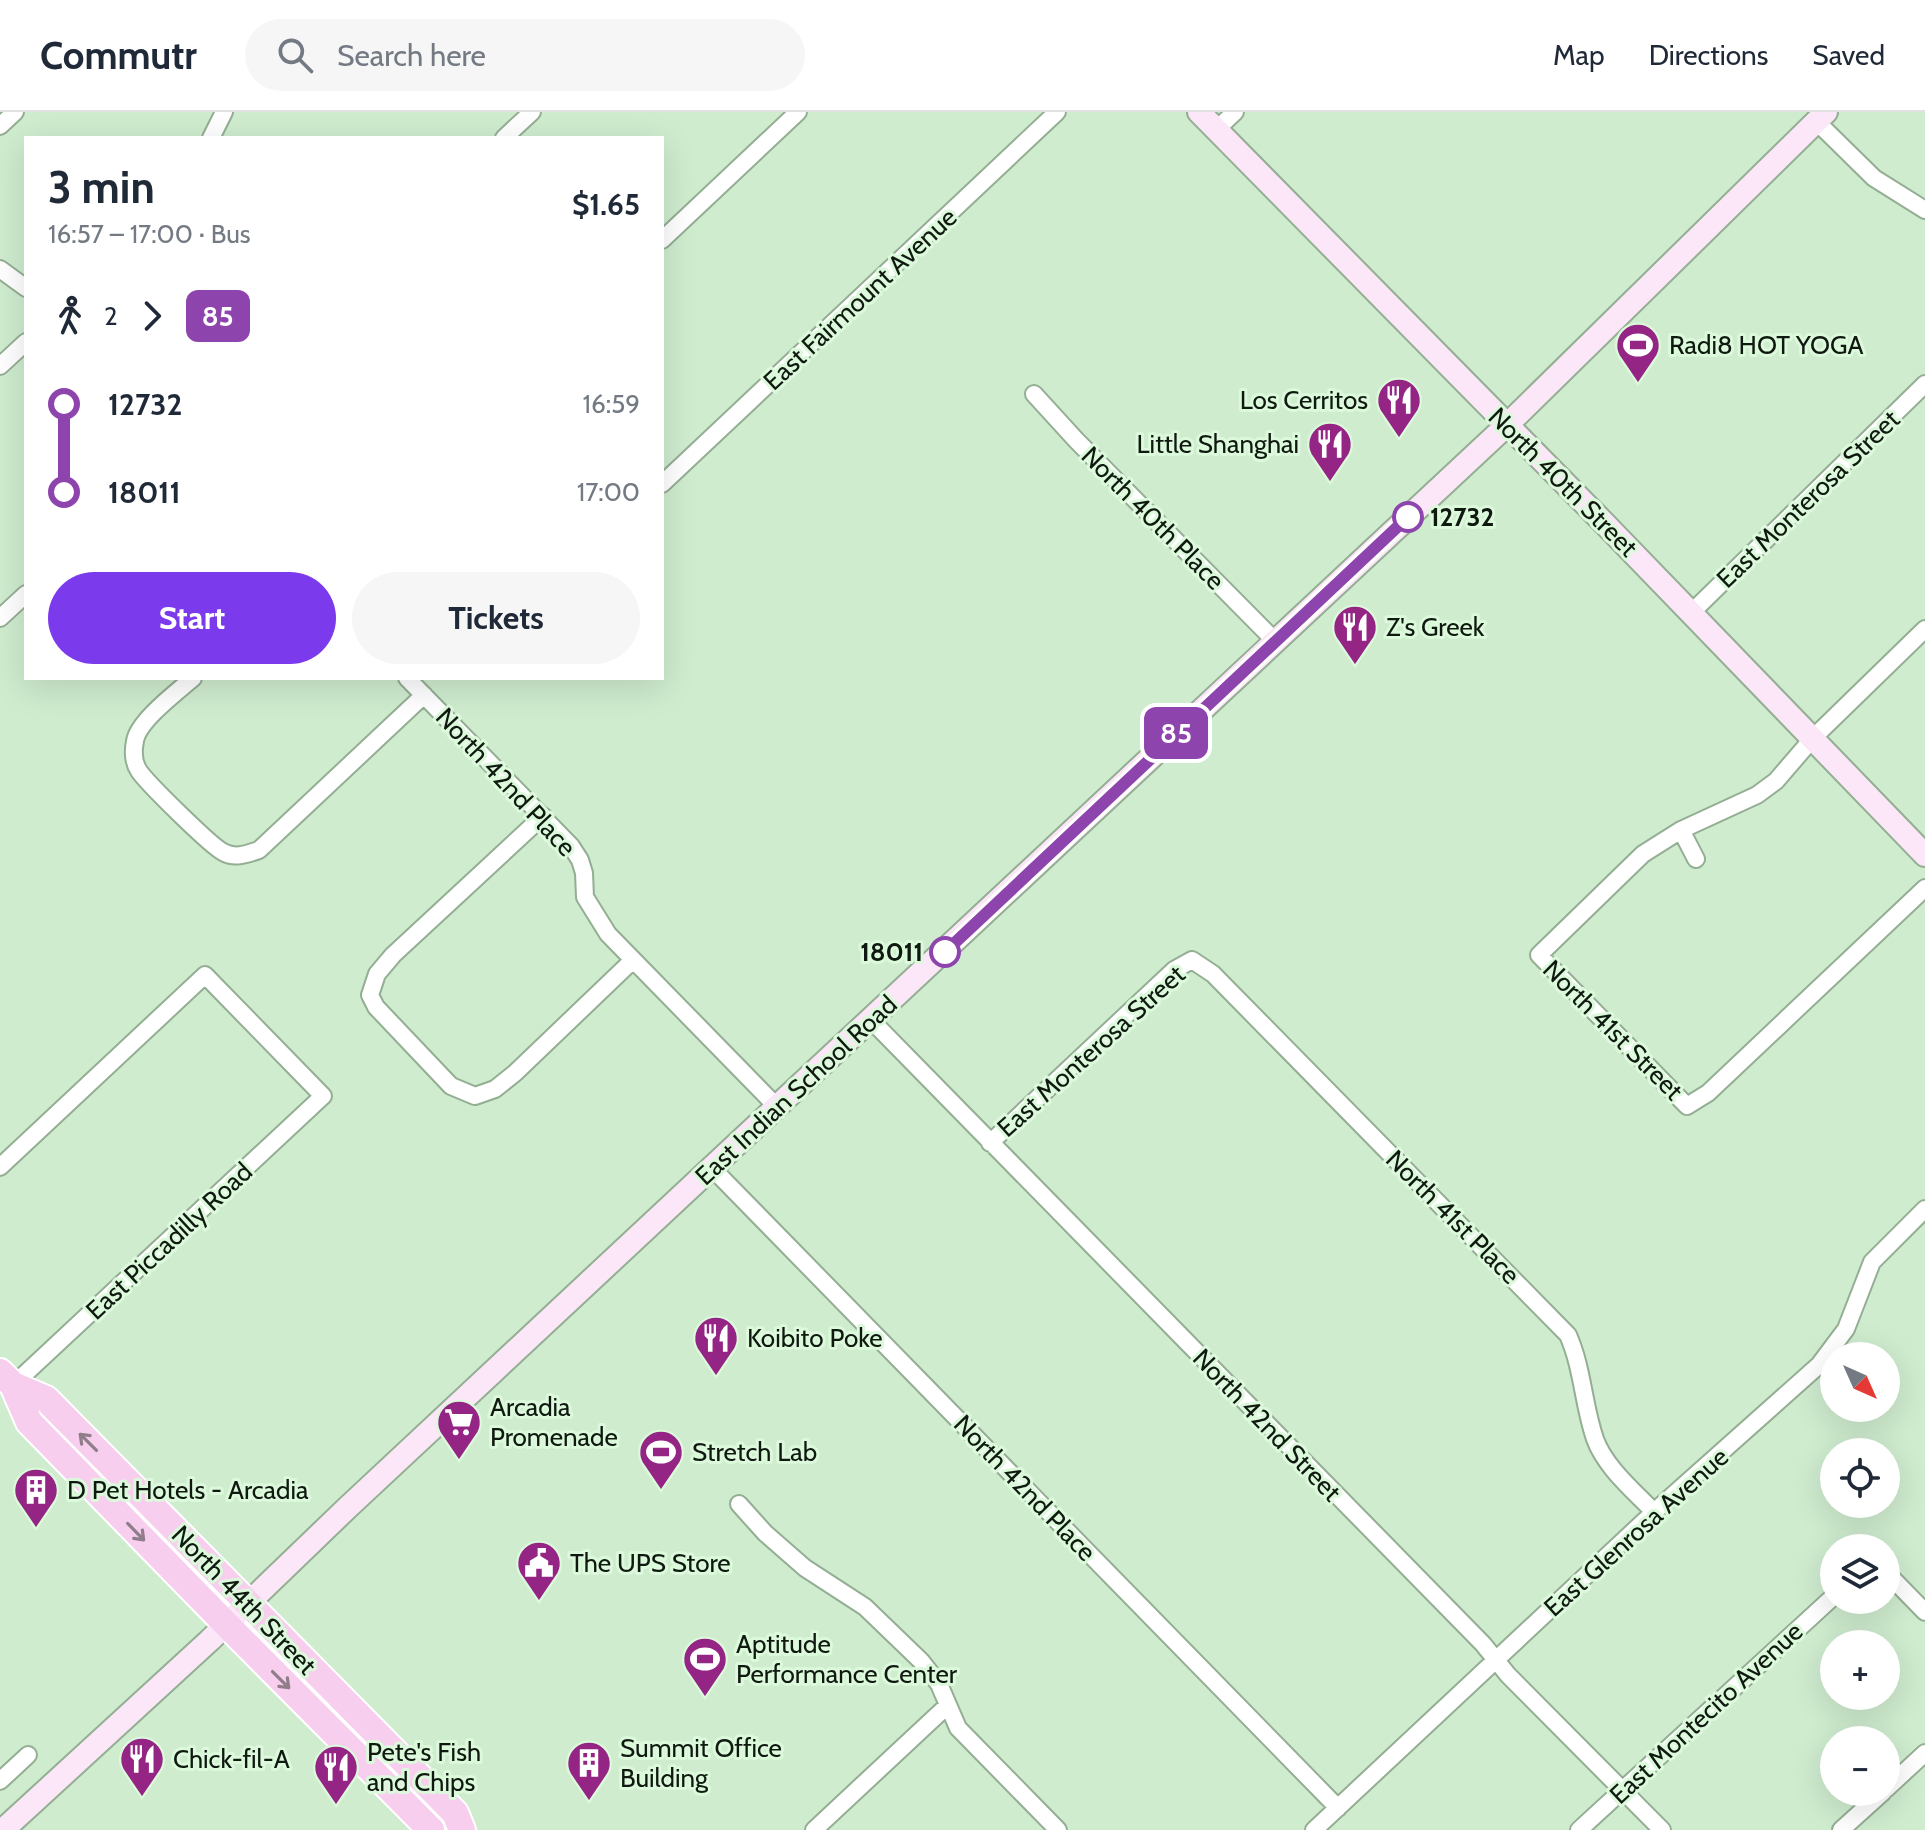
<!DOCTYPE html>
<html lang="en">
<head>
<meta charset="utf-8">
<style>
	:root { --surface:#fff; --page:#f6f6f7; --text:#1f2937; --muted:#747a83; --line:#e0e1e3; --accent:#7c3aed }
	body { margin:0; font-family:Cabin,sans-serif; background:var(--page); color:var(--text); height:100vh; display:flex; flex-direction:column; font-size:30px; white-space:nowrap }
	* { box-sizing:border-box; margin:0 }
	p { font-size:26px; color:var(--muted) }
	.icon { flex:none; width:44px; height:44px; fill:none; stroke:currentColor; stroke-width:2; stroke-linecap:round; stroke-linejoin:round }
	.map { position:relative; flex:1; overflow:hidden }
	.sheet { position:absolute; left:24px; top:24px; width:640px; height:544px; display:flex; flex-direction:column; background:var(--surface); border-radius:0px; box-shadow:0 8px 32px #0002 }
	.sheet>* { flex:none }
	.badge { padding:0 16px; border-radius:12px; font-size:28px; line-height:52px }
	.needle { width:52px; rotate:135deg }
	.controls { position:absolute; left:1820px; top:1230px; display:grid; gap:16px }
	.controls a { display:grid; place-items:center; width:80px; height:80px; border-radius:50%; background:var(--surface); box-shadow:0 8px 32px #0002; font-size:40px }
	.map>.badge { position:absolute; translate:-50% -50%; box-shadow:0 0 0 4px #fff }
	.legs { display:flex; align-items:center; gap:12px; height:88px; padding:0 24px; font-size:26px }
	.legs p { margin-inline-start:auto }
	.head { display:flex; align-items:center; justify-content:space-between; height:136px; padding:0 24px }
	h1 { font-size:44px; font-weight:700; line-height:60px }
	.action { display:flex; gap:16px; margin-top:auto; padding:16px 24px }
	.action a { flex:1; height:92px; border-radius:48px; background:var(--accent); color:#fff; font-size:32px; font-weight:700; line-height:92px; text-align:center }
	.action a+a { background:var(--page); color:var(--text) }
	ul { padding:0 24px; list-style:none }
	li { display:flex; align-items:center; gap:28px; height:88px; font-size:30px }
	li i { display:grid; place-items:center; width:12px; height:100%; margin:0 10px; background:currentColor }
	li i::after { content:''; width:20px; height:20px; margin:-10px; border:6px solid; border-radius:50%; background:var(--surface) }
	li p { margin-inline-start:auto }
	li:first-child i { background:linear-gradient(#0000 50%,currentColor 0) }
	li:last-child i { background:linear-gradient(currentColor 50%,#0000 0) }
	header { display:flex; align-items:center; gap:48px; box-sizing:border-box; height:112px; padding:0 40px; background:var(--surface); border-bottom:2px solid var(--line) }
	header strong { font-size:38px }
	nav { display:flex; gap:44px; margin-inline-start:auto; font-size:28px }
	.search { width:560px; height:72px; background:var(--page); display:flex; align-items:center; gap:20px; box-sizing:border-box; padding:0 28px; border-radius:44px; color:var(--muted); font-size:30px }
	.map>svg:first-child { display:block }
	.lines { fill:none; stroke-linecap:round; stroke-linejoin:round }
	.street-casing { stroke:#94ae93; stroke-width:20 }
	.secondary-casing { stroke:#94ae93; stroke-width:26 }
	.primary-casing { stroke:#fff; stroke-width:30 }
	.street { stroke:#fff; stroke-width:16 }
	.secondary { stroke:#fbe7f7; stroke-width:22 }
	.primary { stroke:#f7ceee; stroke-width:26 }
	.oneway { stroke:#8f7d8a }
	.line-1-casing { stroke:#fff; stroke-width:18 }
	.line-1 { stroke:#8e44ad; stroke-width:12 }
	.stop-1-dot { fill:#fff; stroke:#8e44ad; stroke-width:4 }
	.labels { text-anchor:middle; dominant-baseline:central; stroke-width:6; stroke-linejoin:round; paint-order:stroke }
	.street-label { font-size:26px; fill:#0f1910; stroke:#dcf9dc }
	.poi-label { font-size:26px; fill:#0f1910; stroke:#dcf9dc; text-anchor:start }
	.stop-label { font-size:26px; font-weight:bold; fill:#0f1910; stroke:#dcf9dc; text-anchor:start }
</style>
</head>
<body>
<header>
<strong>Commutr</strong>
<div class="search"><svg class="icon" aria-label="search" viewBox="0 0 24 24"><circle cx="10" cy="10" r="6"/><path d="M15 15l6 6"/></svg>Search here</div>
<nav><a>Map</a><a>Directions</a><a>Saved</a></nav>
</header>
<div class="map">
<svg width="1925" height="1718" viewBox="0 0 1925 1718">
	<rect width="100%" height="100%" fill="#cfeccf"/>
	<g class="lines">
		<g class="street-casing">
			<path id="street" d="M1816,9L1874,66L1925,98
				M0,14L15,0
				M1217,17L1235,0
				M211,26L224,0
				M504,26L532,0
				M662,128L798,0
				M0,157L26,176
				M0,254L26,230
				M1034,282L1076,328L1275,529
				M662,372L1057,0
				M1691,501L1925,272
				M0,506L26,482
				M1925,517L1813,626L1776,669L1757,683L1681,718L1643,742L1539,843L1687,994L1708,981L1925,776
				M193,566C177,580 138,609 135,629C133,639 133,650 139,659C147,671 211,734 223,740C235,747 247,742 259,738L424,583
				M407,566L571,734L580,748L584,761L585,785L608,822L778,996
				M543,704L393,843L377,862L370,883L376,895L451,974L475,984L495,977L515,961L633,848
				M1681,718L1696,747
				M871,908L1483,1532L1508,1563L1662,1718
				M990,1031L1174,858L1192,848L1213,862L1568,1223C1583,1257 1583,1292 1595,1327C1605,1355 1634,1379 1654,1400
				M0,1055L205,863L323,984L13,1273
				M712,1056L1338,1696
				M739,1392L765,1421L805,1456L865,1495L921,1549L939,1572L958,1616L1058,1718
				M1886,1460L1925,1500
				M0,1669L28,1643
				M1886,1677L1925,1641
				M814,1718L948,1593
				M1314,1718L1654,1400L1819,1253L1846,1217L1872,1150L1925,1097
				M1579,1718L1834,1484
				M1841,1718L1883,1680"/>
		</g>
		<g class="secondary-casing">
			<path id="secondary" d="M1199,0L1604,411L1925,743
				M3,1718L210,1528L346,1397L1507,313L1826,0"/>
		</g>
		<g class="primary-casing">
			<path id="primary" d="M0,1260L13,1273L46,1287L455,1701L462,1718
				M13,1273L29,1310L226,1512L431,1718"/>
		</g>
		<use href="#street" class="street"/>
		<use href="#secondary" class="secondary"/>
		<use href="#primary" class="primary"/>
	</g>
	<defs><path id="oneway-shaft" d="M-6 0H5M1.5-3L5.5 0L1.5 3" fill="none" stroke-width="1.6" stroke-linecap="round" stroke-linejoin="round" transform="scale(2)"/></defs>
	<g class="oneway">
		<use href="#oneway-shaft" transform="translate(88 1330) rotate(-135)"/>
		<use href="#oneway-shaft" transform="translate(136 1420) rotate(46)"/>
		<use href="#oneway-shaft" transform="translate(281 1568) rotate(45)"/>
	</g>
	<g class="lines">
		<g class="line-1-casing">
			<path id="line-1" d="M945,840L1408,405"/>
		</g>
		<use href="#line-1" class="line-1"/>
	</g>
	<defs>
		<g id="stadium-pin" transform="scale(2.3)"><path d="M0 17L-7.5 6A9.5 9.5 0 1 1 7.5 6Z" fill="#942585" stroke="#dcf9dc"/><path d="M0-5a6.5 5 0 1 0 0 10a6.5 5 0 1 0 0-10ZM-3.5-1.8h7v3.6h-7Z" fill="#fff"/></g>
		<g id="restaurant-pin" transform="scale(2.3)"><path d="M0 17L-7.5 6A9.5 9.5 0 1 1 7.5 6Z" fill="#942585" stroke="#dcf9dc"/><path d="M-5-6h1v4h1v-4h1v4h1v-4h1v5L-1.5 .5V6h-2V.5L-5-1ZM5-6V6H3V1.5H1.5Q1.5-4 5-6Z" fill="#fff"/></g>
		<g id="supermarket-pin" transform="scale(2.3)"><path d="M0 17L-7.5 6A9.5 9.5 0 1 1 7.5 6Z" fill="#942585" stroke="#dcf9dc"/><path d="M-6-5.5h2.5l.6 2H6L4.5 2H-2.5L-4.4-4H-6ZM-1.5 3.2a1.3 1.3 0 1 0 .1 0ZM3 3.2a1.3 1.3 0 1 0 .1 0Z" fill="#fff"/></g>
		<g id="building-pin" transform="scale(2.3)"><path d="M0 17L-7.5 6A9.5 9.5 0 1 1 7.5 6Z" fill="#942585" stroke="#dcf9dc"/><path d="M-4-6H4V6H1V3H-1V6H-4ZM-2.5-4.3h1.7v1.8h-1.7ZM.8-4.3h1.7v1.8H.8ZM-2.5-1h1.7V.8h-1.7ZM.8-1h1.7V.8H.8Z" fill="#fff"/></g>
		<g id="civic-pin" transform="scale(2.3)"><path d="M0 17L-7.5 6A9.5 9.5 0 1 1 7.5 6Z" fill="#942585" stroke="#dcf9dc"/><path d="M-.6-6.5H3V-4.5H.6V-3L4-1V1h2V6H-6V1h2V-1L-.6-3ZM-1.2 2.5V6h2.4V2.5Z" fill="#fff"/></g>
	</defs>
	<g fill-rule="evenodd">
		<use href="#stadium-pin" x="1638" y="233"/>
		<use href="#restaurant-pin" x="1399" y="288"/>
		<use href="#restaurant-pin" x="1330" y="332"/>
		<use href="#restaurant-pin" x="1355" y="515"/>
		<use href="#restaurant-pin" x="716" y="1226"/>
		<use href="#supermarket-pin" x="459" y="1310"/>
		<use href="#stadium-pin" x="661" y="1340"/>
		<use href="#building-pin" x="36" y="1378"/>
		<use href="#civic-pin" x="539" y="1451"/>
		<use href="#stadium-pin" x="705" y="1547"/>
		<use href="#restaurant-pin" x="142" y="1647"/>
		<use href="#building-pin" x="589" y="1651"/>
		<use href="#restaurant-pin" x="336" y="1655"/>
	</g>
	<g class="stop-1-dot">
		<circle cx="1408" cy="405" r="14"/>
		<circle cx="945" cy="840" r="14"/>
	</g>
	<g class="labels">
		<g class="street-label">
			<text transform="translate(860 187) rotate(-43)">East Fairmount Avenue</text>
			<text transform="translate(1563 370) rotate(45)">North 40th Street</text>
			<text transform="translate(1808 387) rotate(-44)">East Monterosa Street</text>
			<text transform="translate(1153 406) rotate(45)">North 40th Place</text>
			<text transform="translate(506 670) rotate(47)">North 42nd Place</text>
			<text transform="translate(1613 918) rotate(45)">North 41st Street</text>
			<text transform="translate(1091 939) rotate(-42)">East Monterosa Street</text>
			<text transform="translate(796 978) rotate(-43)">East Indian School Road</text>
			<text transform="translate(1453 1105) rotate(45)">North 41st Place</text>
			<text transform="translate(169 1129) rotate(-43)">East Piccadilly Road</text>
			<text transform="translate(1267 1313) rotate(46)">North 42nd Street</text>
			<text transform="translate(1025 1376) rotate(46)">North 42nd Place</text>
			<text transform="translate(1636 1420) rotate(-42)">East Glenrosa Avenue</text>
			<text transform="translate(244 1488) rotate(46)">North 44th Street</text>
			<text transform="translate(1706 1601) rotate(-43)">East Montecito Avenue</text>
		</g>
		<g class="poi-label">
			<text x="1669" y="233">Radi8 HOT YOGA</text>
			<text x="1368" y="288" text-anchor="end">Los Cerritos</text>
			<text x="1299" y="332" text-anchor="end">Little Shanghai</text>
			<text x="1386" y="515">Z's Greek</text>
			<text x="747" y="1226">Koibito Poke</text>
			<text x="490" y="1295">Arcadia<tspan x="490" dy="30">Promenade</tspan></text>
			<text x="692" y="1340">Stretch Lab</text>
			<text x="67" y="1378">D Pet Hotels - Arcadia</text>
			<text x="570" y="1451">The UPS Store</text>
			<text x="736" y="1532">Aptitude<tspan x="736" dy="30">Performance Center</tspan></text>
			<text x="620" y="1636">Summit Office<tspan x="620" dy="30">Building</tspan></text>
			<text x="367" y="1640">Pete's Fish<tspan x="367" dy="30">and Chips</tspan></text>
			<text x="173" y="1647">Chick-fil-A</text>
		</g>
		<g class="stop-label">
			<text x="1430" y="405">12732</text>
			<text x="923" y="840" text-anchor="end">18011</text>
		</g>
	</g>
</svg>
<div class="controls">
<a><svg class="needle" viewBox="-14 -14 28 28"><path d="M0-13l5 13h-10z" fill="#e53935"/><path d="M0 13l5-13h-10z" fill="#747a83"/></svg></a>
<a><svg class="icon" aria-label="locate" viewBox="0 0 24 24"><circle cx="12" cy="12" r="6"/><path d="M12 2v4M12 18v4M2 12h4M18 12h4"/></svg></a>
<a><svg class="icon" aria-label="layers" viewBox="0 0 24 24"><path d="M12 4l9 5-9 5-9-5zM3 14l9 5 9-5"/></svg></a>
<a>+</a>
<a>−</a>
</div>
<b class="badge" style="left:1176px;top:621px;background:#8e44ad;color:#fff">85</b>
<section class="sheet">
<div class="head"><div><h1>3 min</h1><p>16:57 – 17:00 · Bus</p></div><b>$1.65</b></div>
<div class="legs"><svg class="icon" aria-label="walk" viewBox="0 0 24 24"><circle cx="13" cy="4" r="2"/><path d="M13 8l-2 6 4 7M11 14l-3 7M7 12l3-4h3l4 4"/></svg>2<svg class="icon" aria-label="forward" viewBox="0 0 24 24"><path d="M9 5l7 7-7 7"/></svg><b class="badge" style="background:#8e44ad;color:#fff">85</b></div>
<ul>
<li><i style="color:#8e44ad"></i><b>12732</b><p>16:59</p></li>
<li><i style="color:#8e44ad"></i><b>18011</b><p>17:00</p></li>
</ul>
<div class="action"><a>Start</a><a>Tickets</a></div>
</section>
</div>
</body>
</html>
